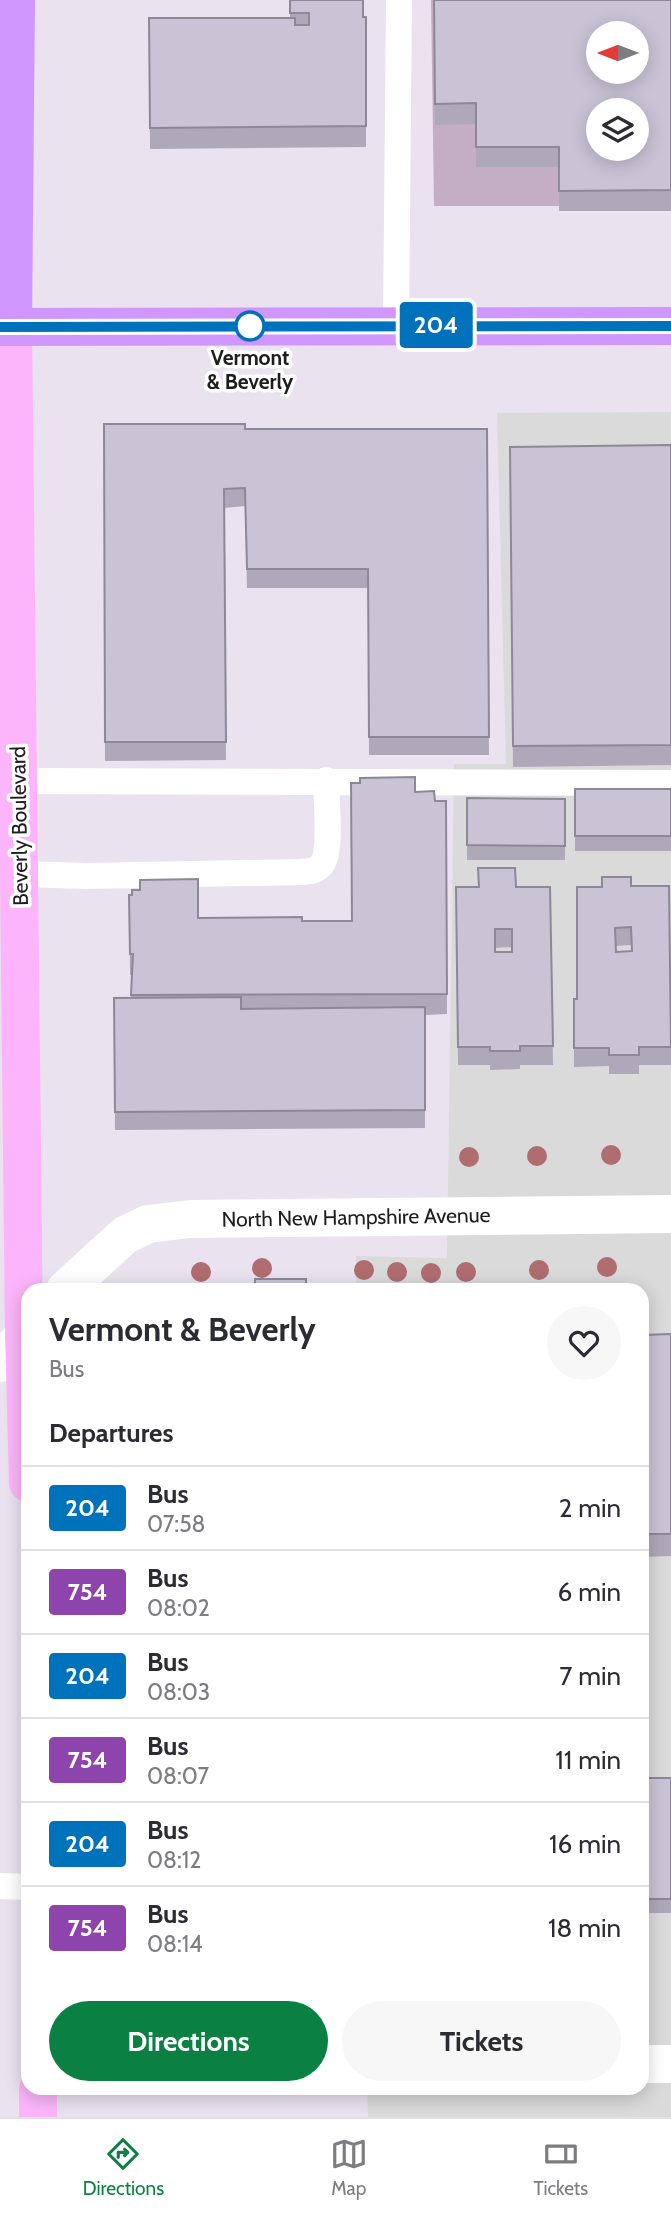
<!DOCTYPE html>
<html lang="en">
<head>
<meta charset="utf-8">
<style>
	:root { --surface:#fff; --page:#f7f7f7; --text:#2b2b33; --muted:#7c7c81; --line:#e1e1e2; --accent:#0b8043 }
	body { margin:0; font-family:Cabin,sans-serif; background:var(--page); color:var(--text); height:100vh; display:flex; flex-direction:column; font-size:26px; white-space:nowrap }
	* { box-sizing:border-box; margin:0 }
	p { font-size:23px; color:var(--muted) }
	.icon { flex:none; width:38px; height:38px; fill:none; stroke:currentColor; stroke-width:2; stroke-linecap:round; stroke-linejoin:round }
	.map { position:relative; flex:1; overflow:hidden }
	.panel { position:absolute; left:21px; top:1283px; width:628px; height:812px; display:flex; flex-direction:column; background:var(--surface); border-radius:21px; box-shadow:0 4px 18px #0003 }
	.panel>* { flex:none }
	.badge { padding:0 14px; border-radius:5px; font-size:24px; line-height:46px }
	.needle { width:46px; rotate:270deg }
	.controls { position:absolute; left:586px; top:21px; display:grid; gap:14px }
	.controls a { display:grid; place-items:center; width:63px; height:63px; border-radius:50%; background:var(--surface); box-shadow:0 4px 18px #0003; font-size:35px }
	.map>.badge { position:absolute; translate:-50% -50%; box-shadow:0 0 0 4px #fff }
	h2 { padding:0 28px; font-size:26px; line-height:63px }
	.round { display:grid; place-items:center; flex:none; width:74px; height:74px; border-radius:37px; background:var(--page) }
	.head { display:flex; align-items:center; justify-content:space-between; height:119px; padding:0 28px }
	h1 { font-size:33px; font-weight:700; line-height:52px }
	.cta { display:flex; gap:14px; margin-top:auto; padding:14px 28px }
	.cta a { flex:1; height:80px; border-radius:42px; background:var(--accent); color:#fff; font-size:28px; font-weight:700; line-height:80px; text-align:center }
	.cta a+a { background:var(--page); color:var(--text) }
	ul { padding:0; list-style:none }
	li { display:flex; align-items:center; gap:21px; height:84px; padding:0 28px; border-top:2px solid var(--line) }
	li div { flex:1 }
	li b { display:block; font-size:26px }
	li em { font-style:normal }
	li .badge { min-width:77px; font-weight:700; text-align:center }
	.dock { display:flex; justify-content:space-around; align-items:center; height:98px; border-top:2px solid var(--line); background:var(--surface); font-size:19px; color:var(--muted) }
	.dock a { display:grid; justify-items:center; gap:4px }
	.dock .active { color:var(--accent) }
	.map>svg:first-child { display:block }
	.residential { fill:#dadadb }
	.construction { fill:#c3aec3; fill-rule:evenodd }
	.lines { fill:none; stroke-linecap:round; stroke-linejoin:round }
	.service { stroke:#fff; stroke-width:26 }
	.minor { stroke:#fff; stroke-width:38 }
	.secondary { stroke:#fcb4fa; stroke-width:38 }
	.primary { stroke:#cf97ff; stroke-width:38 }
	.tree { fill:#af6d6f }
	.wall { fill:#aea8b8; fill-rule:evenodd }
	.building { fill:#cac3d6; stroke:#8d8896; stroke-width:2; fill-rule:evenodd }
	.line-casing { stroke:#fff; stroke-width:16 }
	.line { stroke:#0072bc; stroke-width:10 }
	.stop-dot { fill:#fff; stroke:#0072bc; stroke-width:3.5 }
	.labels { text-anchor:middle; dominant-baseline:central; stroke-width:7; stroke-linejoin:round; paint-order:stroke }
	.stop-label { font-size:21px; font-weight:bold; fill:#1d1d1d; stroke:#fff }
	.street-label { font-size:21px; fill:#1d1d1d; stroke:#fff }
</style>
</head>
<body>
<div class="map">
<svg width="671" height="2117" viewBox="0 0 671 2117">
	<rect width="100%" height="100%" fill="#eae2ef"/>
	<path class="residential" d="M671,412V2117H368L367,2088H642V1290H356V1256L447,1258L454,764H506L497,413Z"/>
	<path class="construction" d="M431,0H671V206H434ZM598,33H637V72H598ZM598,110H637V149H598Z"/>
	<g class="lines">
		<path class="service" d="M396,325L399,0
			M19,781L671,783
			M20,874L88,876L302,872C310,871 317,871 322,864C332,850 326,799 326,780
			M0,1886L28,1887"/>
		<path class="minor" d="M65,1290L125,1235L148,1224L190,1219L671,1214
			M0,1363L28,1330
			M642,2064H671"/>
		<path class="secondary" d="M13,327L24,1334L28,1483
			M38,2117V2088"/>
		<path class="primary" d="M0,327L671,326
			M13,327L16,0"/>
	</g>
	<g class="tree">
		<circle cx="611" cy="1155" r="10"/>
		<circle cx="537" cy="1156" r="10"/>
		<circle cx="469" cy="1157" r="10"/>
		<circle cx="607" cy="1267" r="10"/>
		<circle cx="262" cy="1268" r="10"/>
		<circle cx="364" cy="1270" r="10"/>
		<circle cx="539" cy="1270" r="10"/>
		<circle cx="201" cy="1272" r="10"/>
		<circle cx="397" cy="1272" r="10"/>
		<circle cx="466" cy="1272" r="10"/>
		<circle cx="431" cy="1273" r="10"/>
	</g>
	<path class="wall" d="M290,0L366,17V147L150,149L149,18H290Z
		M434,0H671V211H559V167H476V124L435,125Z
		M104,424L245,429H487L489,755H369L368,588H247L245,506L224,508L226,760L105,761Z
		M671,445V765L513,767L510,447Z
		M575,789H671V851H575Z
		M415,792L435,801H446L447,1014L425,1015V1128L115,1130L114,998H131L132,975H130L129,895L198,918L302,921H352Z
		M467,798L565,799V860H467Z
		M478,868L516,887H550L553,1065H520V1069L490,1070V1065H458L456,887H478ZM512,947V952H495V948Z
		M631,886L670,999H671V1065H639V1074H609V1066L574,1067V999H577ZM631,945L632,951L616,952L615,946Z
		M671,1334V1556L642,1557V1335Z
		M642,1778H671V1913H642Z"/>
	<path class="building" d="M290,0H363V17H366V126L150,128L149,18H295V25H309V13H290Z
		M434,0H671V190L559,191V147H476V103L435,104ZM598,33H637V72H598ZM598,110H637V149H598Z
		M104,424H245V429H487L489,737H369L368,569H247L245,488L224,489L226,742H105Z
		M671,445V745L513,746L510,447Z
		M415,777V792L434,791L435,801H446L447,994L131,995L133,954H130L129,895H132V890H140V880L198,879V918L302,917V921H352L351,783H360V778Z
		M575,789H671V836H575Z
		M467,798L565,799V846L467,845Z
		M478,868H515L516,887H550L553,1046H520V1051H490V1047H458L456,887H479ZM495,929H512V952H495Z
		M602,877H631V886H669L671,1047H639V1055H609V1048H574V999H577V887H602ZM631,927L632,951L616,952L615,928Z
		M241,997V1009L425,1007V1110L115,1112L114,998Z
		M255,1279H306V1290H245V1285H255Z
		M671,1334V1534H642V1335Z
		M642,1778H671V1899H642Z"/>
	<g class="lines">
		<g class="line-casing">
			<path id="line" d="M0,327L671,326"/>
		</g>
		<use href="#line" class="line"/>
	</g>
	<circle class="stop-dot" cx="250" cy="326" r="14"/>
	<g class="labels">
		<g class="stop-label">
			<text x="250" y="357">Vermont<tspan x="250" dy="24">&amp; Beverly</tspan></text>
		</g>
		<g class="street-label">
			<text transform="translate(19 826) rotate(-91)">Beverly Boulevard</text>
			<text transform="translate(356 1217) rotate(-1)">North New Hampshire Avenue</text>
		</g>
	</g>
</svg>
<div class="controls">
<a><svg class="needle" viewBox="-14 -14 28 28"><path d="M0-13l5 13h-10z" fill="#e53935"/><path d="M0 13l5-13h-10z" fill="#7c7c81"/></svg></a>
<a><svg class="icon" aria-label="layers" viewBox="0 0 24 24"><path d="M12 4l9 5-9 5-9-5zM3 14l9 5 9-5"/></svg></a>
</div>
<b class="badge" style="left:436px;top:325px;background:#0072bc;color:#fff">204</b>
<section class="panel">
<div class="head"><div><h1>Vermont &amp; Beverly</h1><p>Bus</p></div><a class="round"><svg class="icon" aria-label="heart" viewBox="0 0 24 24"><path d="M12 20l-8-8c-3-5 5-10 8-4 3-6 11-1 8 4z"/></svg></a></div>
<h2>Departures</h2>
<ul>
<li><span class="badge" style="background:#0072bc;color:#fff">204</span><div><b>Bus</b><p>07:58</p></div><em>2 min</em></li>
<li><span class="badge" style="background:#8e44ad;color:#fff">754</span><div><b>Bus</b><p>08:02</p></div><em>6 min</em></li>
<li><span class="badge" style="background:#0072bc;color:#fff">204</span><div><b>Bus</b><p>08:03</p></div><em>7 min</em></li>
<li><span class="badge" style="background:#8e44ad;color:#fff">754</span><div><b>Bus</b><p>08:07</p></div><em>11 min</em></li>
<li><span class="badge" style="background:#0072bc;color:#fff">204</span><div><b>Bus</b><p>08:12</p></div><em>16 min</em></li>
<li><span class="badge" style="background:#8e44ad;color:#fff">754</span><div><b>Bus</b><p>08:14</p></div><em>18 min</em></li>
</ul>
<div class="cta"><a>Directions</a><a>Tickets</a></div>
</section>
</div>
<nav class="dock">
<a class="active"><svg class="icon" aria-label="directions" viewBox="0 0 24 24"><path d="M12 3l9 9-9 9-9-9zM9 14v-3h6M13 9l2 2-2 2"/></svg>Directions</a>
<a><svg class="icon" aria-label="map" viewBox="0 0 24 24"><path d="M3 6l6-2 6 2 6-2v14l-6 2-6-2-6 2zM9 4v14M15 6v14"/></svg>Map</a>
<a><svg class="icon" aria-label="tickets" viewBox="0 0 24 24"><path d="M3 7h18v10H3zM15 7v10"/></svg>Tickets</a>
</nav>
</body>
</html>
